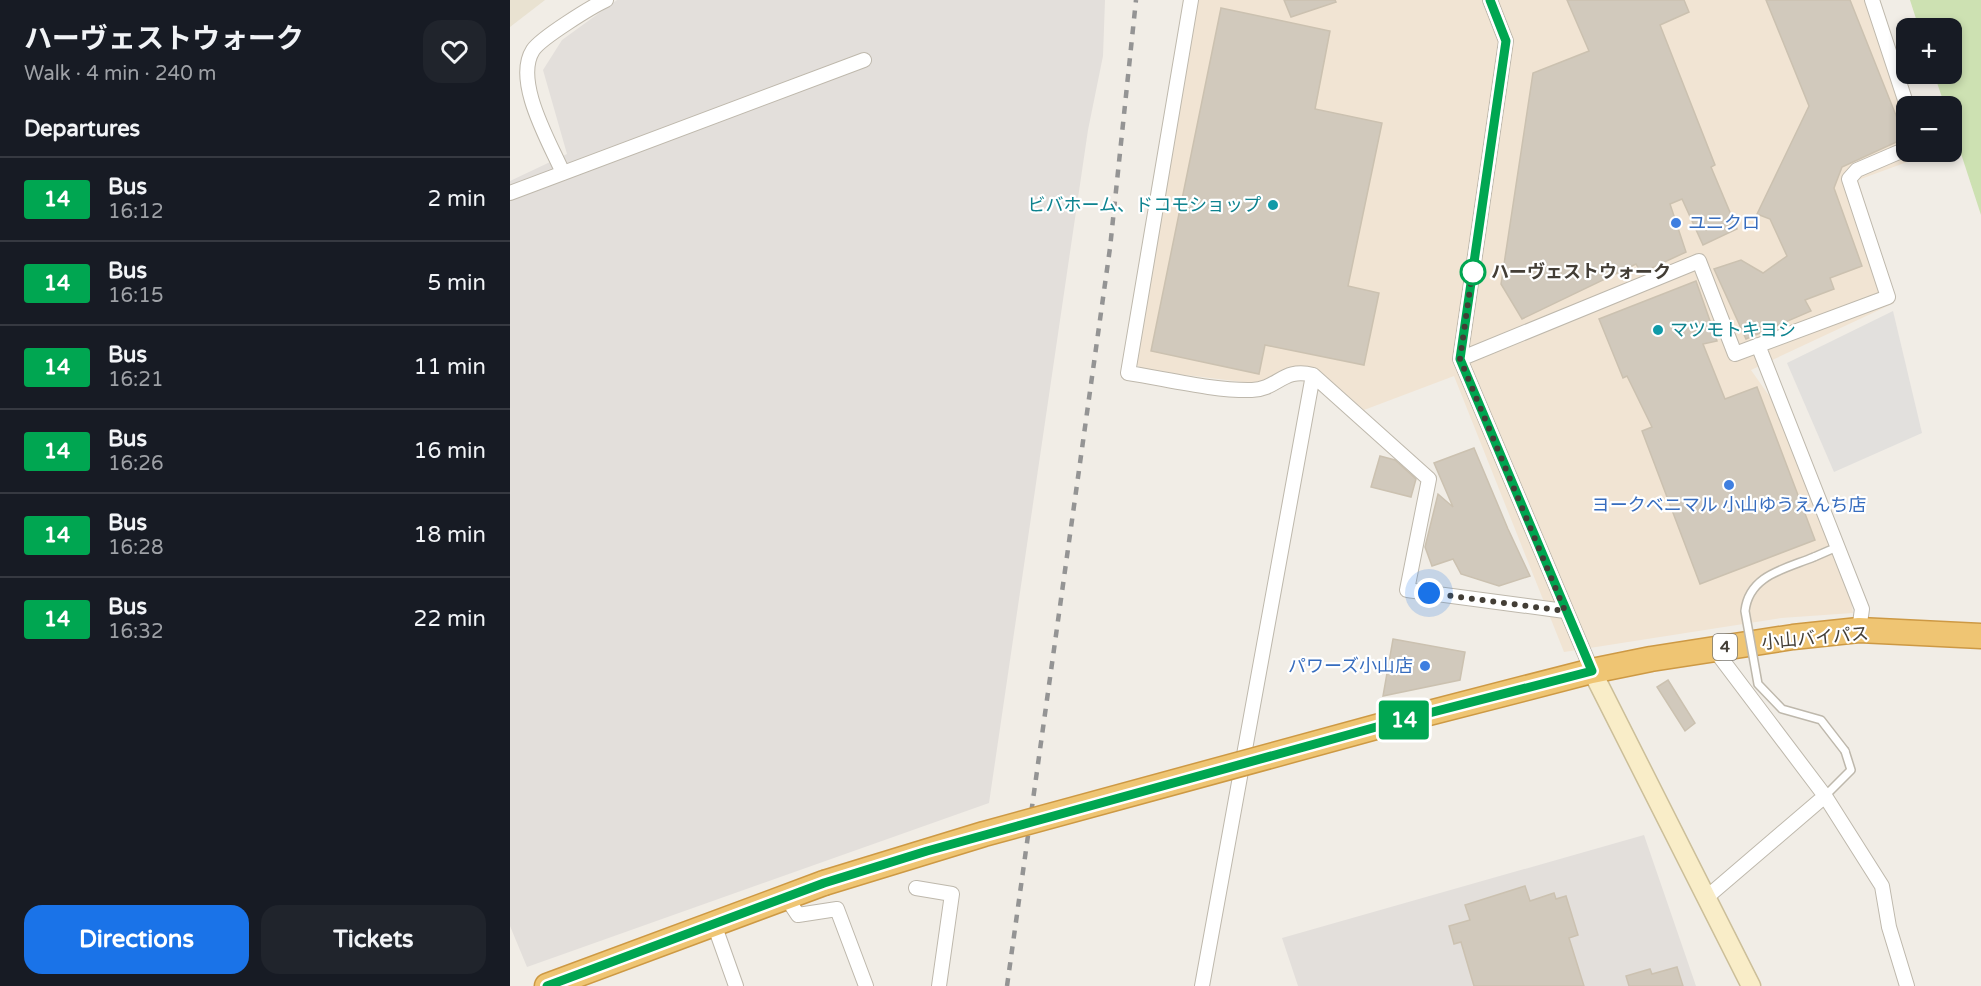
<!DOCTYPE html>
<html lang="en">
<head>
<meta charset="utf-8">
<style>
	:root { --surface:#171b24; --page:#20242c; --text:#f1f3f6; --muted:#9ea1a6; --line:#363941; --accent:#1a73e8 }
	body { margin:0; font-family:"Varela Round","Noto Sans JP",sans-serif; background:var(--page); color:var(--text); height:100vh; display:flex; flex-direction:column; font-size:22px; white-space:nowrap }
	* { box-sizing:border-box; margin:0 }
	p { font-size:20px; color:var(--muted) }
	.icon { flex:none; width:33px; height:33px; fill:none; stroke:currentColor; stroke-width:2; stroke-linecap:round; stroke-linejoin:round }
	.map { position:relative; flex:1; overflow:hidden }
	.panel { display:flex; flex-direction:column; background:var(--surface); width:510px }
	.panel>* { flex:none }
	.badge { padding:0 12px; border-radius:4px; font-size:21px; line-height:39px }
	.fabs { position:absolute; left:1386px; top:18px; display:grid; gap:12px }
	.fabs a { display:grid; place-items:center; width:66px; height:66px; border-radius:12px; background:var(--surface); box-shadow:0 3px 9px #0003; font-size:30px }
	.you { position:absolute; width:30px; height:30px; margin:-15px; border:4px solid #fff; border-radius:50%; background:#1a73e8; box-shadow:0 0 0 9px #1a73e833 }
	.map>.badge { position:absolute; translate:-50% -50%; box-shadow:0 0 0 3px #fff }
	h2 { padding:0 24px; font-size:22px; line-height:54px }
	.round { display:grid; place-items:center; flex:none; width:63px; height:63px; border-radius:18px; background:var(--page) }
	.headline { display:flex; align-items:center; justify-content:space-between; height:102px; padding:0 24px }
	h1 { font-size:28px; font-weight:700; line-height:45px }
	.action { display:flex; gap:12px; margin-top:auto; padding:12px 24px }
	.action a { flex:1; height:69px; border-radius:18px; background:var(--accent); color:#fff; font-size:24px; font-weight:700; line-height:69px; text-align:center }
	.action a+a { background:var(--page); color:var(--text) }
	ul { padding:0; list-style:none }
	li { display:flex; align-items:center; gap:18px; height:84px; padding:0 24px; border-top:2px solid var(--line) }
	li div { flex:1 }
	li b { display:block; font-size:22px }
	li em { font-style:normal }
	li .badge { min-width:66px; font-weight:700; text-align:center }
	main { display:flex; flex:1; min-height:0 }
	.map>svg:first-child { display:block }
	.commercial { fill:#f1e4d3 }
	.industrial { fill:#e3dfdb }
	.education { fill:#e9e2d1 }
	.green { fill:#cde1b2 }
	.parking { fill:#e2e0dd }
	.building { fill:#d1c9bc; stroke:#cbc1b0; stroke-width:1.5 }
	.lines { fill:none; stroke-linecap:round; stroke-linejoin:round }
	.lane-casing { stroke:#beb8ac; stroke-width:10 }
	.street-casing { stroke:#beb8ac; stroke-width:16 }
	.secondary-casing { stroke:#ccbf99; stroke-width:21 }
	.highway-casing { stroke:#cd9944; stroke-width:27 }
	.lane { stroke:#fff; stroke-width:7 }
	.street { stroke:#fff; stroke-width:14 }
	.secondary { stroke:#f9edc8; stroke-width:18 }
	.highway { stroke:#efc573; stroke-width:24 }
	.rail { stroke:#949494; stroke-width:4.5; stroke-dasharray:8 8; stroke-linecap:butt }
	.lane-bridge-casing { stroke:#beb8ac; stroke-width:10; stroke-linecap:butt }
	.highway-bridge-casing { stroke:#cd9944; stroke-width:27; stroke-linecap:butt }
	.lane-bridge { stroke:#fff; stroke-width:7 }
	.highway-bridge { stroke:#efc573; stroke-width:24 }
	.line-casing { stroke:#fff; stroke-width:14 }
	.line { stroke:#00a651; stroke-width:9 }
	.walk { stroke:#433e36; stroke-width:6; stroke-dasharray:0 10.8 }
	.culture-dot { fill:#0f9aa8; stroke:#fff; stroke-width:2 }
	.shop-dot { fill:#3f7fe0; stroke:#fff; stroke-width:2 }
	.stop-dot { fill:#fff; stroke:#00a651; stroke-width:3 }
	.labels { text-anchor:middle; dominant-baseline:central; stroke-width:4.5; stroke-linejoin:round; paint-order:stroke }
	.shield { fill:#fff; stroke:#7b7872; stroke-width:1.5 }
	.shield-label { font-size:16px; font-weight:bold; fill:#433e36 }
	.culture-label { font-size:18px; fill:#0d838f; stroke:#fff; text-anchor:end }
	.shop-label { font-size:18px; fill:#366cbe; stroke:#fff; text-anchor:start }
	.stop-label { font-size:18px; font-weight:bold; fill:#433e36; stroke:#fff; text-anchor:start }
	.street-label { font-size:18px; fill:#433e36; stroke:#fff }
</style>
</head>
<body>
<main>
<section class="panel">
<div class="headline"><div><h1>ハーヴェストウォーク</h1><p>Walk · 4 min · 240 m</p></div><a class="round"><svg class="icon" aria-label="heart" viewBox="0 0 24 24"><path d="M12 20l-8-8c-3-5 5-10 8-4 3-6 11-1 8 4z"/></svg></a></div>
<h2>Departures</h2>
<ul>
<li><span class="badge" style="background:#00a651;color:#fff">14</span><div><b>Bus</b><p>16:12</p></div><em>2 min</em></li>
<li><span class="badge" style="background:#00a651;color:#fff">14</span><div><b>Bus</b><p>16:15</p></div><em>5 min</em></li>
<li><span class="badge" style="background:#00a651;color:#fff">14</span><div><b>Bus</b><p>16:21</p></div><em>11 min</em></li>
<li><span class="badge" style="background:#00a651;color:#fff">14</span><div><b>Bus</b><p>16:26</p></div><em>16 min</em></li>
<li><span class="badge" style="background:#00a651;color:#fff">14</span><div><b>Bus</b><p>16:28</p></div><em>18 min</em></li>
<li><span class="badge" style="background:#00a651;color:#fff">14</span><div><b>Bus</b><p>16:32</p></div><em>22 min</em></li>
</ul>
<div class="action"><a>Directions</a><a>Tickets</a></div>
</section>
<div class="map">
<svg width="1471" height="986" viewBox="0 0 1471 986">
	<rect width="100%" height="100%" fill="#f1ede6"/>
	<path class="commercial" d="M688,0H1355L1396,124V152H1406L1408,158L1348,180L1384,303L1241,370L1267,407L1341,599L1343,613L1271,618L1054,652L944,376L854,410L810,371L797,366H782L757,380L741,383L634,370L627,365Z"/>
	<path class="industrial" d="M107,0H595L593,56L578,130L479,803L17,967L0,926V181L57,154L33,70L52,40Z
		M1134,835L1186,986H788L772,938Z"/>
	<path class="education" d="M0,0H35L0,27Z"/>
	<path class="green" d="M1400,0H1471V215L1442,126V106H1435L1424,74H1442V28H1409Z"/>
	<path class="parking" d="M1383,311L1412,433L1324,472L1277,363Z"/>
	<path class="building" d="M774,0H825L826,2L781,17Z
		M1057,0H1174L1179,12L1150,25L1205,165L1201,167L1227,229L1193,245L1172,199L1160,204L1176,252L1131,273L1126,264L1012,319L991,284L1023,73L1079,51Z
		M1256,0H1340L1395,138L1332,167L1324,188L1352,266L1320,278L1324,289L1295,300L1301,311L1236,339L1204,269L1231,260L1253,273L1277,256L1260,219L1247,214L1299,106Z
		M711,8L820,31L805,109L872,123L838,286L869,293L854,365L755,345L749,374L641,351Z
		M1186,281L1207,341L1193,344L1215,399L1247,387L1305,540L1190,584L1132,431L1142,427L1117,376L1113,378L1089,319Z
		M964,448L998,529L1020,576L989,586L951,574L943,559L922,566L915,547L928,494L943,507L924,463Z
		M870,456L885,460L906,479L901,497L861,487Z
		M883,639L955,652L950,680L873,696Z
		M1158,680L1185,723L1175,731L1147,687Z
		M1015,886L1020,901L1044,893L1046,899L1056,896L1068,935L1059,938L1074,986H964L951,942L944,944L939,926L960,920L955,905Z
		M1167,967L1173,986H1119L1116,976L1140,969L1142,974Z"/>
	<g class="lines">
		<g class="lane-casing">
			<path id="lane" d="M1304,557L1327,547
				M1315,796L1341,770L1335,751"/>
		</g>
		<g class="street-casing">
			<path id="street" d="M681,0L618,373C657,379 704,391 742,390C768,389 773,367 803,375L919,479L897,590L1055,611
				M980,0L996,41L950,359L1082,671
				M1362,0L1397,106
				M53,173C40,143 3,81 23,50C31,38 81,7 96,0
				M0,193L354,60
				M1248,345L1352,609L1349,630
				M950,359L1189,261L1225,354L1378,297L1339,179L1347,170L1396,149
				M1204,649L1315,796L1372,886L1379,927L1397,986
				M406,888L442,894L429,986
				M276,897L288,915L327,909L356,986
				M1197,897L1315,796
				M204,924L226,986
				M692,986L803,375"/>
		</g>
		<g class="secondary-casing">
			<path id="secondary" d="M1082,671L1241,986"/>
		</g>
		<g class="highway-casing">
			<path id="highway" d="M888,721L1082,671L1141,659L1283,637L1349,630L1471,636
				M37,986L314,883"/>
		</g>
		<use href="#lane" class="lane"/>
		<use href="#street" class="street"/>
		<use href="#secondary" class="secondary"/>
		<use href="#highway" class="highway"/>
		<path class="rail" d="M497,986L600,248L626,0"/>
		<g class="lane-bridge-casing">
			<path id="lane-bridge" d="M1304,557C1275,569 1239,575 1235,611L1248,684L1272,709L1311,720L1335,751"/>
		</g>
		<g class="highway-bridge-casing">
			<path id="highway-bridge" d="M314,883L474,834L888,721"/>
		</g>
		<use href="#lane-bridge" class="lane-bridge"/>
		<use href="#highway-bridge" class="highway-bridge"/>
	</g>
	<g class="lines">
		<g class="line-casing">
			<path id="line" d="M37,986L314,883L417,851L888,721L1082,671L950,359L996,41L980,0"/>
		</g>
		<use href="#line" class="line"/>
		<path class="walk" d="M919,593L1055,611L950,359L963,268V272"/>
	</g>
	<g class="culture-dot">
		<circle cx="763" cy="205" r="6"/>
		<circle cx="1148" cy="330" r="6"/>
	</g>
	<g class="shop-dot">
		<circle cx="1166" cy="223" r="6"/>
		<circle cx="1219" cy="485" r="6"/>
		<circle cx="915" cy="666" r="6"/>
	</g>
	<circle class="stop-dot" cx="963" cy="272" r="12"/>
	<g class="labels">
		<rect class="shield" x="1203" y="634" width="24" height="26" rx="4.5"/>
		<g class="shield-label">
			<text x="1215" y="647">4</text>
		</g>
		<g class="culture-label">
			<text x="751" y="205">ビバホーム、ドコモショップ</text>
			<text x="1160" y="330" text-anchor="start">マツモトキヨシ</text>
		</g>
		<g class="shop-label">
			<text x="1178" y="223">ユニクロ</text>
			<text x="1219" y="505" text-anchor="middle">ヨークベニマル 小山ゆうえんち店</text>
			<text x="903" y="666" text-anchor="end">パワーズ小山店</text>
		</g>
		<g class="stop-label">
			<text x="981" y="272">ハーヴェストウォーク</text>
		</g>
		<g class="street-label">
			<text transform="translate(1305 638) rotate(-5)">小山バイパス</text>
		</g>
	</g>
</svg>
<div class="fabs">
<a>+</a>
<a>−</a>
</div>
<div class="you" style="left:919px;top:593px"></div>
<b class="badge" style="left:894px;top:720px;background:#00a651;color:#fff">14</b>
</div>
</main>
</body>
</html>
